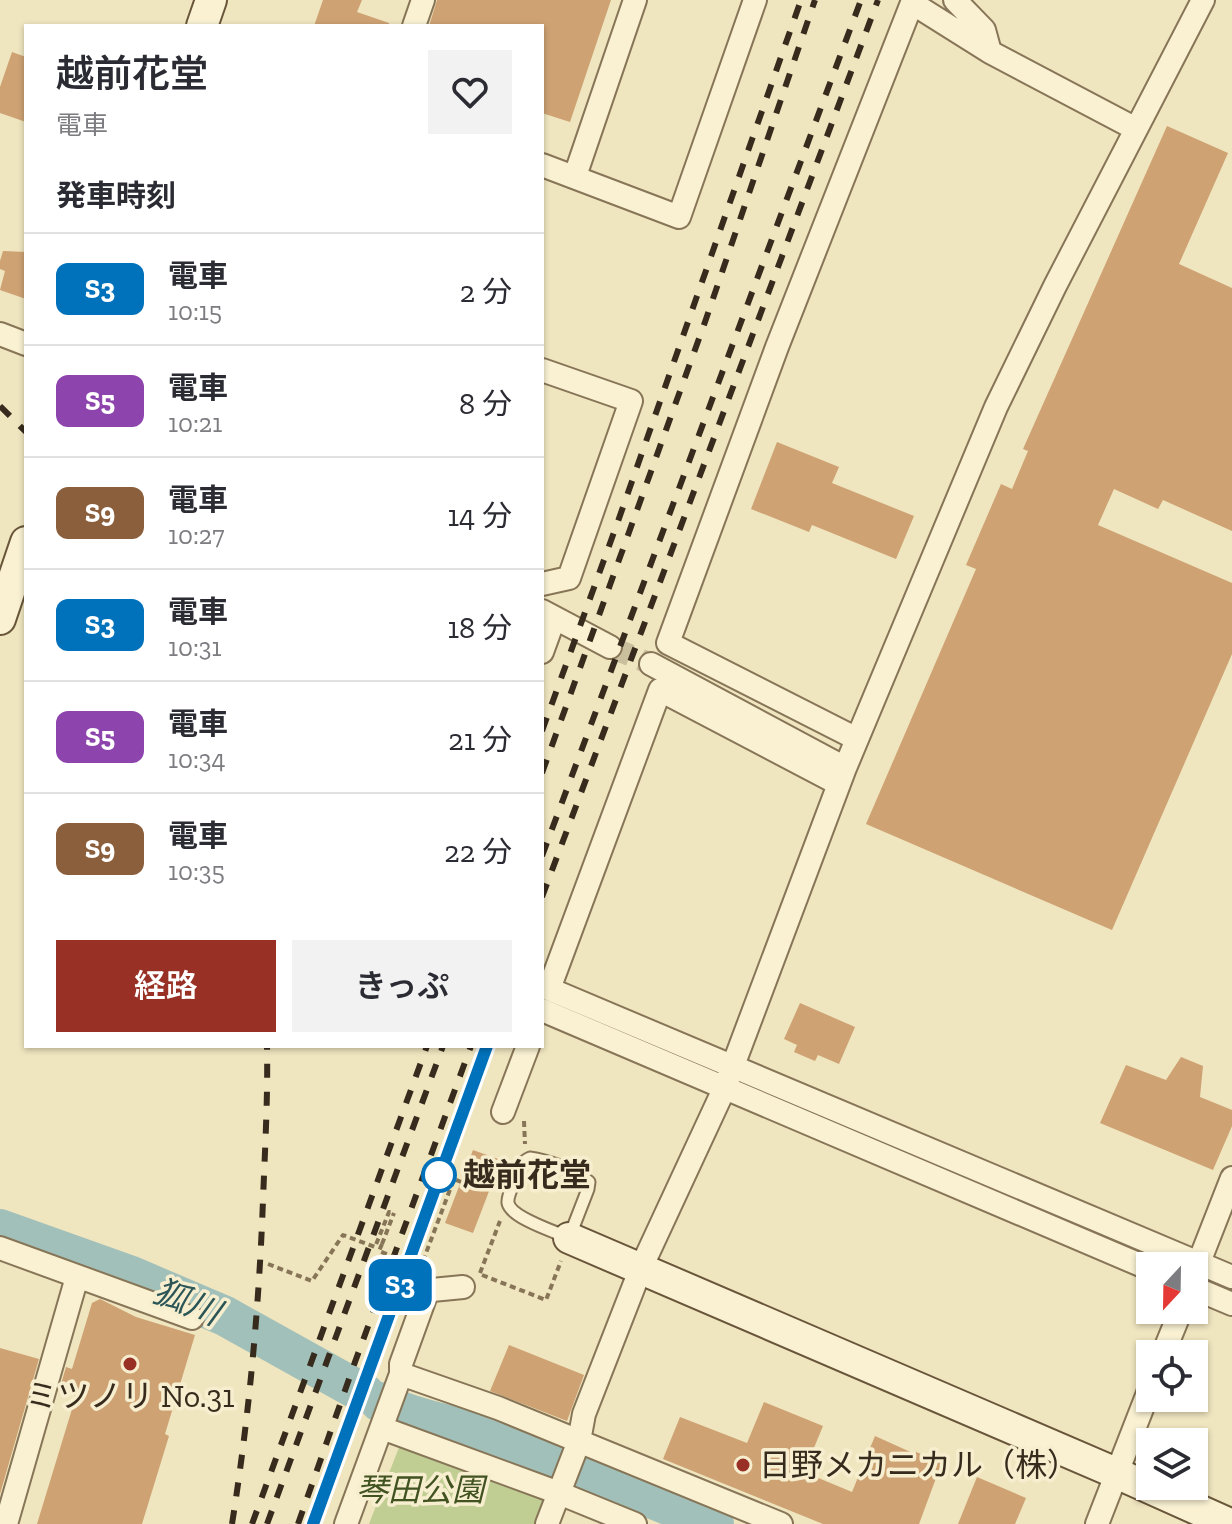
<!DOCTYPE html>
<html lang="ja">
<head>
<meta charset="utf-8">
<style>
	:root { --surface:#fff; --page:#f2f2f3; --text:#2b2b33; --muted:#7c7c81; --line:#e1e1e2; --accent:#983026 }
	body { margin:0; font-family:"Zilla Slab","Noto Sans JP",serif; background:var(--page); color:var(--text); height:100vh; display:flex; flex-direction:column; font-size:30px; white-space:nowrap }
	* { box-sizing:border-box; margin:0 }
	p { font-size:26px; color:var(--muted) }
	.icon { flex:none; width:44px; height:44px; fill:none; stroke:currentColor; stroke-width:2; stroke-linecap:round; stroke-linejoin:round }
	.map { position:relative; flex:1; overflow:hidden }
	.drawer { position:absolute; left:24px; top:24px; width:520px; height:1024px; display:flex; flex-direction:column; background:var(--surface); border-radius:0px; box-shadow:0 2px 6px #0004 }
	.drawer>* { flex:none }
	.badge { padding:0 16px; border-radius:12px; font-size:28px; line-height:52px }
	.needle { width:52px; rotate:202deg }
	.controls { position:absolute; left:1136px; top:1252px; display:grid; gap:16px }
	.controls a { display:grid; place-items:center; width:72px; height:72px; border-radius:0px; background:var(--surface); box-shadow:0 2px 6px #0004; font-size:40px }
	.map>.badge { position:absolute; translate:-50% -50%; box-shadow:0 0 0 4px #fff }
	h2 { padding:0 32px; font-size:30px; line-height:72px }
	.round { display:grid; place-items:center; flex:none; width:84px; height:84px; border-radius:0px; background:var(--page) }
	.headline { display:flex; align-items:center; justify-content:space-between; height:136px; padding:0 32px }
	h1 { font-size:38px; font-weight:600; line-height:60px }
	.cta { display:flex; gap:16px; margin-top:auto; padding:16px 32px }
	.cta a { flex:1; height:92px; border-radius:0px; background:var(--accent); color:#fff; font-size:32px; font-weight:600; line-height:92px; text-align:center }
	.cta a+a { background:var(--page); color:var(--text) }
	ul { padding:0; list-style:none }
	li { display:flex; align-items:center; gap:24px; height:112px; padding:0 32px; border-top:2px solid var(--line) }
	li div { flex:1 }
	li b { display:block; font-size:30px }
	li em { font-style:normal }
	li .badge { min-width:88px; font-weight:700; text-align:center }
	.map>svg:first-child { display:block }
	.green { fill:#c0cd93 }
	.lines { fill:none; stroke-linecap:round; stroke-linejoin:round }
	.river { stroke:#a2c0ba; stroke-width:40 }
	.building { fill:#cea273 }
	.street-tunnel { stroke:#cac09e; stroke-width:22; stroke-dasharray:22 11; stroke-linecap:butt }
	.lane-casing { stroke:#877557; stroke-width:15 }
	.street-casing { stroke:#877557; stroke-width:26 }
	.secondary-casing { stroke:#69563a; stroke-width:34 }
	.path { stroke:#877557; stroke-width:4; stroke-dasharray:6 4; stroke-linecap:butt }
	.lane { stroke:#f9f1d2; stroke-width:11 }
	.street { stroke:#f9f1d2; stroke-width:22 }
	.secondary { stroke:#f9f1d2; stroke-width:30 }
	.rail { stroke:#362b1c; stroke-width:6; stroke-dasharray:14 14; stroke-linecap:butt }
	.path-bridge { stroke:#877557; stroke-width:4; stroke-dasharray:6 4; stroke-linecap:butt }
	.line-casing { stroke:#fff; stroke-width:18 }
	.line { stroke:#0072bc; stroke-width:12 }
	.stop-dot { fill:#fff; stroke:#0072bc; stroke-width:4 }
	.poi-dot { fill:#983026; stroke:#f6eece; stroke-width:3 }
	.labels { text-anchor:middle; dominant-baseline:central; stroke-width:7; stroke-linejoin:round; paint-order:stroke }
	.stop-label { font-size:32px; font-weight:bold; fill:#362b1c; stroke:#f6eece; text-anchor:start }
	.poi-label { font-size:32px; fill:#362b1c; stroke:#f6eece }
	.park-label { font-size:32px; font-style:italic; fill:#425322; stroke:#f6eece }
	.water-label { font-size:34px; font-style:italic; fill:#2b5557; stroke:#f6eece }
</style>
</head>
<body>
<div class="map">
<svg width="1232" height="1524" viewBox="0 0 1232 1524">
	<rect width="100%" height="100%" fill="#efe5bf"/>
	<path class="green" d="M400,1445L550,1502L542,1524H369Z"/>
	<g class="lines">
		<path class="river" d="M0,1229L129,1275L225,1316L365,1394
			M380,1402C411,1418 446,1423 479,1434C559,1461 637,1492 714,1524"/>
	</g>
	<path class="building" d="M323,0H362L357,12L389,23V26H314Z
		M437,0H611L570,122L542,113V26H429Z
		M12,52L26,57V122L0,113V87Z
		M1167,126L1228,153L1179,264L1232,288V531L1163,500L1158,509L1114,489L1098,525L1232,583V654L1112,930L866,824L976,569L966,565L1001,484L1012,489L1028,451L1023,449Z
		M3,251L26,252V299L0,290L5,271L0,269V261Z
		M777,442L839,467L832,483L914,516L896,559L812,525L809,532L751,509Z
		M800,1003L855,1027L839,1064L818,1055L815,1061L794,1052L797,1045L784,1039Z
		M1181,1057L1203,1066L1200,1097L1232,1110V1126L1213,1170L1100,1123L1126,1065L1166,1080Z
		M473,1150L501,1160L473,1233L445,1223Z
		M100,1299L136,1317L195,1335L165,1434L169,1436L142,1524H37L76,1396L59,1391L66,1367L72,1369L92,1303Z
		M509,1345L584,1375L567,1421L490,1391Z
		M0,1348L39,1359L0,1494Z
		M764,1402L823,1426L804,1472L852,1492L875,1436L915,1454L916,1452L942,1462L919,1524H823L663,1459L680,1417L747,1443Z
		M977,1477L1026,1498L1015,1524H958Z"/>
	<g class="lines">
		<path class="street-tunnel" d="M610,647L651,664"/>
		<g class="lane-casing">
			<path id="lane" d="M530,1158C546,1160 578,1171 589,1182L588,1189L569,1238C556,1232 511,1218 508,1203C507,1196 513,1185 516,1178C519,1169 521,1162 530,1158Z"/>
		</g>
		<g class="street-casing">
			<path id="street" d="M955,0L984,30L990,52
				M414,26L423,0
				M542,165L679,217L755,0
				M575,176L635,0
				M0,334L26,344
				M542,370L631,401L569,578L542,584
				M542,611L610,647
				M542,626L550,630L542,652
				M651,664L845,768
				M857,739L668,643L777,347L912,3L990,52L1136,129
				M839,784L660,690L549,989L1232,1277
				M542,1010L1150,1269
				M503,1112L528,1046
				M0,1248L192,1318
				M1194,1275L1232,1178
				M463,1287L432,1290L426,1295L401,1364V1374L498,1408L781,1524
				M1194,1288L1232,1304
				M1163,1354L1181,1310
				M382,1428L559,1493L635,1524
				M6,1524L77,1277
				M346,1524L401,1374
				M547,1524L579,1441L584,1414L641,1268L725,1087L845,768L996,407L1055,286L1203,0
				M1097,1524L1150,1388"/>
		</g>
		<g class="secondary-casing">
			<path id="secondary" d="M202,26L211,0
				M0,619L26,542
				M569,1238L1116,1473L1230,1524"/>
		</g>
		<path class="path" d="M524,1121L525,1144
			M382,1244L394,1213
			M423,1261L454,1179L461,1182
			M268,1264L312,1281L343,1235L375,1247L389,1212L394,1213
			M480,1273L500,1221
			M482,1275L546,1300L561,1261"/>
		<use href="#lane" class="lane"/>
		<use href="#street" class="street"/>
		<use href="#secondary" class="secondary"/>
		<path class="rail" d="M0,406L26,432
			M542,731L617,524L801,0
			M542,773L705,322L815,0
			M542,856L861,0
			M542,897L878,0
			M232,1524C249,1417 259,1308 263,1200C265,1148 268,1097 267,1046
			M252,1524L427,1046
			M267,1524L443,1046
			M298,1524L355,1362L471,1046
			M313,1524L487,1046"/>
		<path class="path-bridge" d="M382,1244L379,1251L420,1267L423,1261"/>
	</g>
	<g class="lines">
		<g class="line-casing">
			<path id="line" d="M313,1524L487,1046"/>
		</g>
		<use href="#line" class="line"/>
	</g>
	<circle class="stop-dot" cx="439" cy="1175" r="16"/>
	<g class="poi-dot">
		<circle cx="130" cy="1364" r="8"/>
		<circle cx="743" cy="1465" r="8"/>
	</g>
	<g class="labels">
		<g class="stop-label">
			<text x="463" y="1175">越前花堂</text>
		</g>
		<g class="poi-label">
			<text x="130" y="1396">ミツノリ No.31</text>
			<text x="759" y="1465" text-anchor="start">日野メカニカル（株）</text>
		</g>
		<g class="park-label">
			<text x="420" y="1490">琴田公園</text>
		</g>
		<g class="water-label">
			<text transform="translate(187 1302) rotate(22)">狐川</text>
		</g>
	</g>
</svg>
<div class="controls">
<a><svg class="needle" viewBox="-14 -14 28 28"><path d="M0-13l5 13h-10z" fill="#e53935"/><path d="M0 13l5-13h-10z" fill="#7c7c81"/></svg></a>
<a><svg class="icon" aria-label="locate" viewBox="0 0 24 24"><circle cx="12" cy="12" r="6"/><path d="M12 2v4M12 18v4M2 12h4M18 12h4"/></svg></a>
<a><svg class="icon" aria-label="layers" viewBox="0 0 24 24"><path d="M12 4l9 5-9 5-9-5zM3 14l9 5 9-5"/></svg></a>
</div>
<b class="badge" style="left:400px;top:1285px;background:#0072bc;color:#fff">S3</b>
<section class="drawer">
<div class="headline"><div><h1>越前花堂</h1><p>電車</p></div><a class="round"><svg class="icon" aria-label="heart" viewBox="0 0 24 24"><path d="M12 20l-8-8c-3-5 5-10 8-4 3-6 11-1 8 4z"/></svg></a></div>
<h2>発車時刻</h2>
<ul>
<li><span class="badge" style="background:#0072bc;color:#fff">S3</span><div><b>電車</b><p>10:15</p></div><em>2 分</em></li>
<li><span class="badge" style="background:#8e44ad;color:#fff">S5</span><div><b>電車</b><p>10:21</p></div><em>8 分</em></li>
<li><span class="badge" style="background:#8b5e3c;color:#fff">S9</span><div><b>電車</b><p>10:27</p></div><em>14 分</em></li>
<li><span class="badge" style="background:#0072bc;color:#fff">S3</span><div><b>電車</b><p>10:31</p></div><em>18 分</em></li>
<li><span class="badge" style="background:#8e44ad;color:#fff">S5</span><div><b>電車</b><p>10:34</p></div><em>21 分</em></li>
<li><span class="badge" style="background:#8b5e3c;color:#fff">S9</span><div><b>電車</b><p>10:35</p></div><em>22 分</em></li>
</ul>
<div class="cta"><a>経路</a><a>きっぷ</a></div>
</section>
</div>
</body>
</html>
